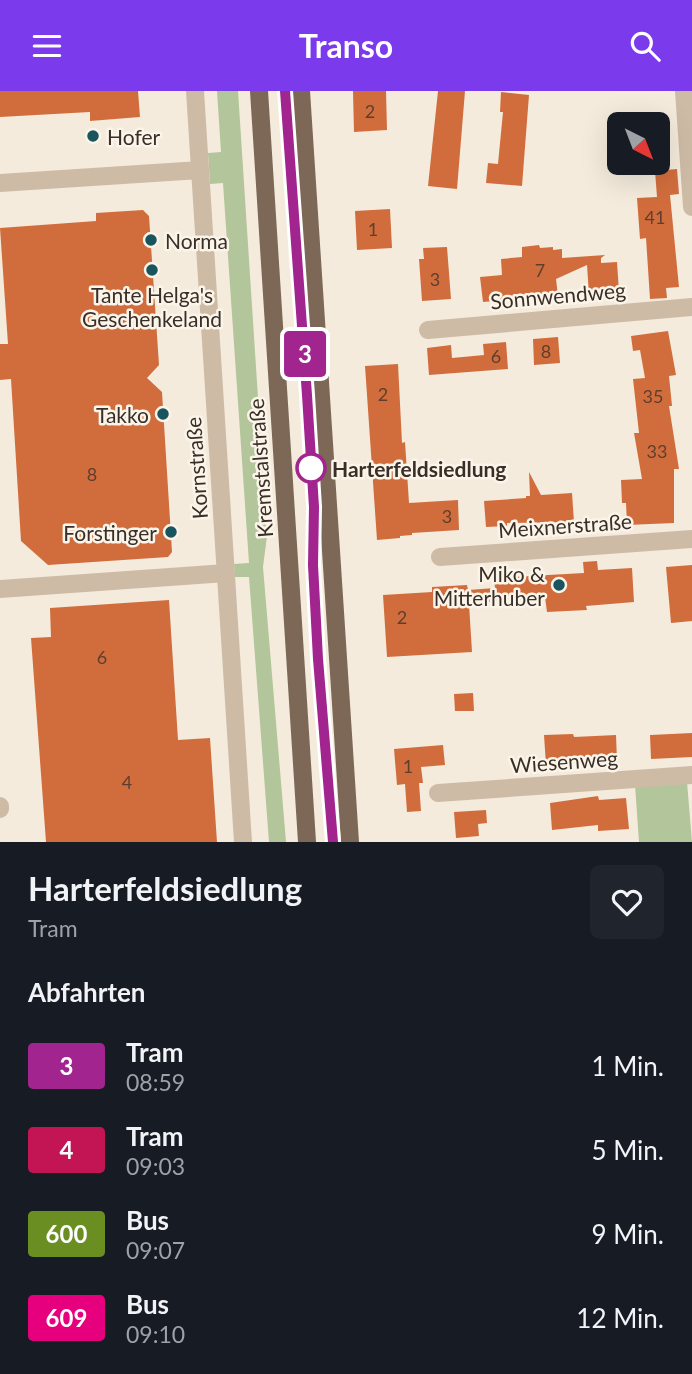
<!DOCTYPE html>
<html lang="de">
<head>
<meta charset="utf-8">
<style>
	:root { --surface:#171b24; --page:#20242c; --text:#f1f3f6; --muted:#9ea1a6; --accent:#7c3aed }
	body { margin:0; font-family:Lato,sans-serif; background:var(--page); color:var(--text); height:100vh; display:flex; flex-direction:column; font-size:26px; white-space:nowrap }
	* { box-sizing:border-box; margin:0 }
	p { font-size:23px; color:var(--muted) }
	.icon { flex:none; width:38px; height:38px; fill:none; stroke:currentColor; stroke-width:2; stroke-linecap:round; stroke-linejoin:round }
	.map { position:relative; height:751px; overflow:hidden }
	.panel { display:flex; flex-direction:column; background:var(--surface); flex:1 }
	.panel>* { flex:none }
	.badge { padding:0 14px; border-radius:5px; font-size:24px; line-height:46px }
	.needle { width:46px; rotate:138deg }
	.tools { position:absolute; left:607px; top:21px; display:grid; gap:14px }
	.tools a { display:grid; place-items:center; width:63px; height:63px; border-radius:10px; background:var(--surface); box-shadow:0 7px 28px #0002; font-size:35px }
	.map>.badge { position:absolute; translate:-50% -50%; box-shadow:0 0 0 4px #fff }
	h2 { padding:0 28px; font-size:26px; line-height:63px }
	.round { display:grid; place-items:center; flex:none; width:74px; height:74px; border-radius:10px; background:var(--page) }
	.summary { display:flex; align-items:center; justify-content:space-between; height:119px; padding:0 28px }
	h1 { font-size:33px; font-weight:700; line-height:52px }
	ul { padding:0; list-style:none }
	li { display:flex; align-items:center; gap:21px; height:84px; padding:0 28px }
	li div { flex:1 }
	li b { display:block; font-size:26px }
	li em { font-style:normal }
	li .badge { min-width:77px; font-weight:700; text-align:center }
	header { display:flex; justify-content:space-between; align-items:center; height:91px; padding:0 28px; background:var(--accent); color:#fff; font-size:32px; font-weight:700 }
	.map>svg:first-child { display:block }
	.green { fill:#b3c59a }
	.building { fill:#d16d3d }
	.lines { fill:none; stroke-linecap:round; stroke-linejoin:round }
	.minor { stroke:#cebba6; stroke-width:18 }
	.major { stroke:#7d6757; stroke-width:18 }
	.tram { stroke:#392f28; stroke-width:2 }
	.line-casing { stroke:#fff; stroke-width:16 }
	.line { stroke:#a1248f; stroke-width:10 }
	.poi-dot { fill:#19555f; stroke:#fbf4e9; stroke-width:2.5 }
	.stop-dot { fill:#fff; stroke:#a1248f; stroke-width:3.5 }
	.labels { text-anchor:middle; dominant-baseline:central; stroke-width:5; stroke-linejoin:round; paint-order:stroke }
	.number-label { font-size:18px; fill:#5f3e2d }
	.poi-label { font-size:21px; fill:#392f28; stroke:#fbf4e9; text-anchor:end }
	.street-label { font-size:21px; fill:#392f28; stroke:#fbf4e9 }
	.stop-label { font-size:21px; font-weight:bold; fill:#392f28; stroke:#fbf4e9; text-anchor:start }
</style>
</head>
<body>
<header><svg class="icon" aria-label="menu" viewBox="0 0 24 24"><path d="M4 6h16M4 12h16M4 18h16"/></svg>Transo<svg class="icon" aria-label="search" viewBox="0 0 24 24"><circle cx="10" cy="10" r="6"/><path d="M15 15l6 6"/></svg></header>
<div class="map">
<svg width="692" height="751" viewBox="0 0 692 751">
	<rect width="100%" height="100%" fill="#f4ebdc"/>
	<path class="green" d="M217,0H238L267,445L263,476L286,751H269L249,486H235L234,473L249,472L223,92L210,93L208,62L221,61Z
		M687,691L692,751H639L635,694Z"/>
	<path class="building" d="M0,0H138L140,26L90,30V21L0,26Z
		M353,0H386L387,39L354,41Z
		M438,0H465L457,98L428,95Z
		M501,1L529,4L522,95L486,92L488,72L498,73L503,21H500Z
		M677,78L679,103L670,104L679,196L666,197L667,207L650,208L646,147L640,148L637,107L657,106L655,80Z
		M390,118L392,157L357,159L355,120Z
		M143,119L149,125L159,274L147,287L162,301L172,461L168,466L48,474L21,450L11,288L0,289V253H8L0,137L96,130V122Z
		M539,154L540,157L553,156V159L562,158V167L605,164L601,167V172L617,171L619,201L589,204L587,174L556,188L558,205L483,211L480,186L502,184L501,168L522,166V156Z
		M447,156L451,208L422,210L419,168H424L423,157Z
		M668,240L676,284L669,285L672,315H669L679,378H674V432L627,434L626,412H622L621,389L642,388L634,342H639L633,288L645,287L640,259L633,260L631,245Z
		M558,246L560,272L534,274L533,248Z
		M506,251L508,278L429,284L427,257L451,254L452,267L484,264L483,253Z
		M398,273L402,352L405,351L409,412L458,409L459,439L412,442V444L400,445V447L377,449L365,275Z
		M529,381L541,404L572,402L574,431L507,432V435L486,436L484,410L526,407V405H530Z
		M597,470L598,479L632,477L634,511L586,515L587,519L547,521L545,506L469,513L472,561L387,566L383,504L432,501V496L467,494L468,499L495,497L494,487L584,482L583,471Z
		M692,474V530L671,532L666,476Z
		M169,509L178,649L210,647L217,751H46L31,547L51,546L50,517Z
		M473,602L474,620H455L454,603Z
		M692,642V666L651,668L650,644Z
		M573,643L574,646L616,644L617,670L546,674L544,644Z
		M443,654L445,674L421,676L423,692H419L421,720L407,721L405,693L397,694L394,658Z
		M598,705L599,709L626,707L629,738L598,740V734L552,739L550,712Z
		M486,719L487,732L478,733L479,745L456,747L454,721Z"/>
	<g class="lines">
		<path class="minor" d="M195,0L243,751
			M684,0L692,116
			M0,92L200,79
			M428,239L692,216
			M440,466L692,448
			M0,498L226,482
			M438,702L692,684
			M0,715V718"/>
		<path class="major" d="M259,0L307,751
			M301,0L350,751"/>
		<path class="tram" d="M285,0L308,304L318,568L333,751"/>
	</g>
	<g class="lines">
		<g class="line-casing">
			<path id="line" d="M285,0L307,304L314,416L313,474L318,568L333,751"/>
		</g>
		<use href="#line" class="line"/>
	</g>
	<g class="poi-dot">
		<circle cx="93" cy="45" r="7"/>
		<circle cx="151" cy="149" r="7"/>
		<circle cx="152" cy="179" r="7"/>
		<circle cx="163" cy="323" r="7"/>
		<circle cx="171" cy="441" r="7"/>
		<circle cx="559" cy="494" r="7"/>
	</g>
	<circle class="stop-dot" cx="311" cy="377" r="14"/>
	<g class="labels">
		<g class="number-label">
			<text x="370" y="20">2</text>
			<text x="655" y="126">41</text>
			<text x="373" y="138">1</text>
			<text x="540" y="179">7</text>
			<text x="435" y="188">3</text>
			<text x="546" y="260">8</text>
			<text x="496" y="265">6</text>
			<text x="383" y="303">2</text>
			<text x="653" y="305">35</text>
			<text x="657" y="360">33</text>
			<text x="92" y="383">8</text>
			<text x="447" y="425">3</text>
			<text x="402" y="526">2</text>
			<text x="102" y="566">6</text>
			<text x="408" y="675">1</text>
			<text x="127" y="691">4</text>
		</g>
		<g class="poi-label">
			<text x="107" y="45" text-anchor="start">Hofer</text>
			<text x="165" y="149" text-anchor="start">Norma</text>
			<text x="152" y="203" text-anchor="middle">Tante Helga's<tspan x="152" dy="24">Geschenkeland</tspan></text>
			<text x="149" y="323">Takko</text>
			<text x="157" y="441">Forstinger</text>
			<text x="545" y="482">Miko &amp;<tspan x="545" dy="24">Mitterhuber</tspan></text>
		</g>
		<g class="street-label">
			<text transform="translate(558 204) rotate(-5)">Sonnwendweg</text>
			<text transform="translate(196 377) rotate(-94)">Kornstraße</text>
			<text transform="translate(260 377) rotate(-94)">Kremstalstraße</text>
			<text transform="translate(565 434) rotate(-4)">Meixnerstraße</text>
			<text transform="translate(564 670) rotate(-4)">Wiesenweg</text>
		</g>
		<g class="stop-label">
			<text x="332" y="377">Harterfeldsiedlung</text>
		</g>
	</g>
</svg>
<div class="tools">
<a><svg class="needle" viewBox="-14 -14 28 28"><path d="M0-13l5 13h-10z" fill="#e53935"/><path d="M0 13l5-13h-10z" fill="#9ea1a6"/></svg></a>
</div>
<b class="badge" style="left:305px;top:263px;background:#a1248f;color:#fff">3</b>
</div>
<section class="panel">
<div class="summary"><div><h1>Harterfeldsiedlung</h1><p>Tram</p></div><a class="round"><svg class="icon" aria-label="heart" viewBox="0 0 24 24"><path d="M12 20l-8-8c-3-5 5-10 8-4 3-6 11-1 8 4z"/></svg></a></div>
<h2>Abfahrten</h2>
<ul>
<li><span class="badge" style="background:#a1248f;color:#fff">3</span><div><b>Tram</b><p>08:59</p></div><em>1 Min.</em></li>
<li><span class="badge" style="background:#c31553;color:#fff">4</span><div><b>Tram</b><p>09:03</p></div><em>5 Min.</em></li>
<li><span class="badge" style="background:#6b8e23;color:#fff">600</span><div><b>Bus</b><p>09:07</p></div><em>9 Min.</em></li>
<li><span class="badge" style="background:#e6007e;color:#fff">609</span><div><b>Bus</b><p>09:10</p></div><em>12 Min.</em></li>
</ul>
</section>
</body>
</html>
